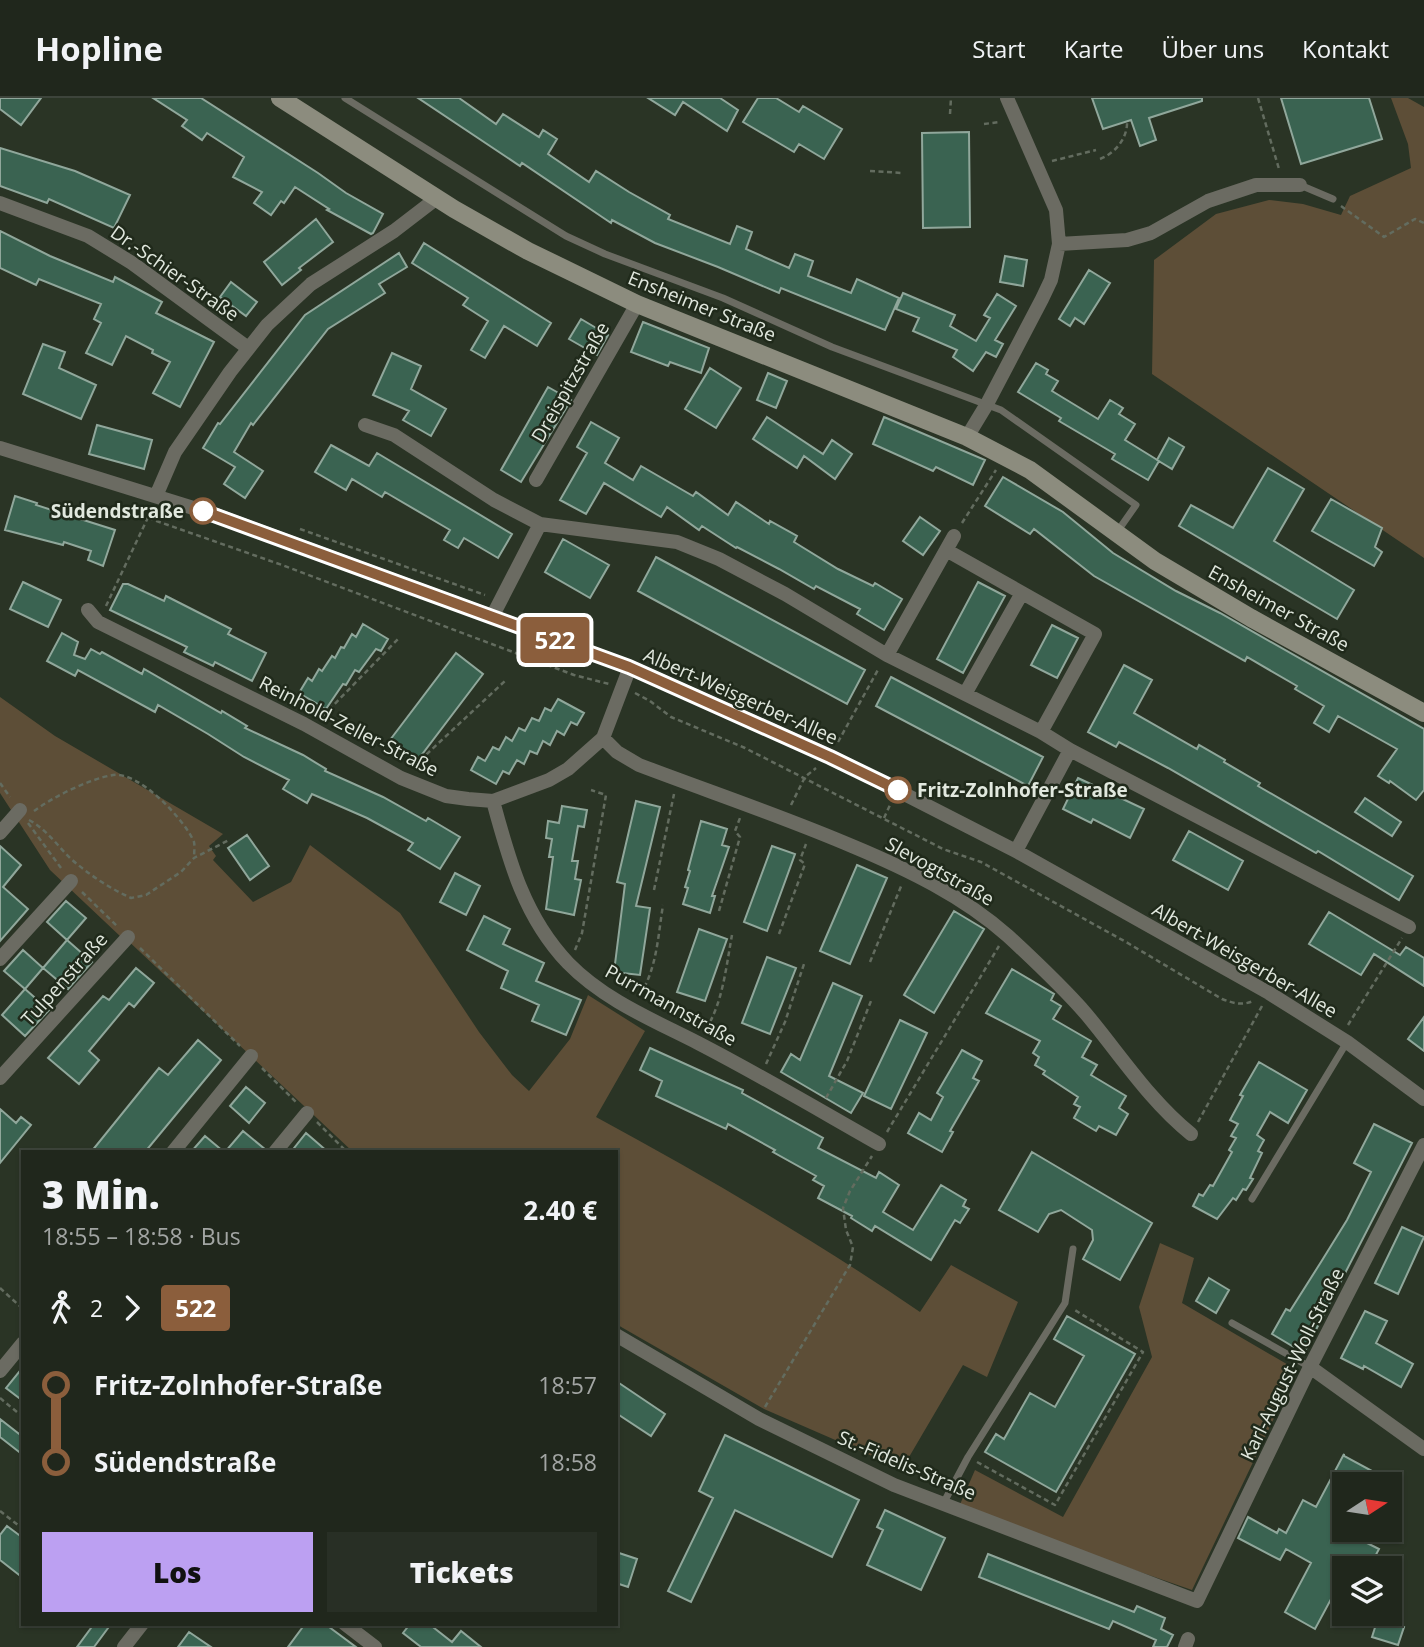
<!DOCTYPE html>
<html lang="de">
<head>
<meta charset="utf-8">
<style>
	:root { --surface:#20271c; --page:#282f25; --text:#f1f3f6; --muted:#a2a5a3; --line:#3d443b; --accent:#bca0f2 }
	body { margin:0; font-family:"Open Sans",sans-serif; background:var(--page); color:var(--text); height:100vh; display:flex; flex-direction:column; font-size:26px; white-space:nowrap }
	* { box-sizing:border-box; margin:0 }
	p { font-size:23px; color:var(--muted) }
	.icon { flex:none; width:38px; height:38px; fill:none; stroke:currentColor; stroke-width:2; stroke-linecap:round; stroke-linejoin:round }
	.map { position:relative; flex:1; overflow:hidden }
	.panel { position:absolute; left:21px; top:1052px; width:597px; height:476px; display:flex; flex-direction:column; background:var(--surface); border-radius:0px; box-shadow:0 2px 5px #0004,0 0 0 2px var(--line) }
	.panel>* { flex:none }
	.badge { padding:0 14px; border-radius:5px; font-size:24px; line-height:46px }
	.needle { width:46px; rotate:78deg }
	.buttons { position:absolute; left:1332px; top:1374px; display:grid; gap:14px }
	.buttons a { display:grid; place-items:center; width:70px; height:70px; border-radius:0px; background:var(--surface); box-shadow:0 2px 5px #0004,0 0 0 2px var(--line); font-size:35px }
	.map>.badge { position:absolute; translate:-50% -50%; box-shadow:0 0 0 4px #fff }
	.legs { display:flex; align-items:center; gap:10px; height:77px; padding:0 21px; font-size:23px }
	.legs p { margin-inline-start:auto }
	.head { display:flex; align-items:center; justify-content:space-between; height:119px; padding:0 21px }
	h1 { font-size:38px; font-weight:800; line-height:52px }
	.action { display:flex; gap:14px; margin-top:auto; padding:14px 21px }
	.action a { flex:1; height:80px; border-radius:0px; background:var(--accent); color:#111; font-size:28px; font-weight:800; line-height:80px; text-align:center }
	.action a+a { background:var(--page); color:var(--text) }
	ul { padding:0 21px; list-style:none }
	li { display:flex; align-items:center; gap:24px; height:77px; font-size:26px }
	li i { display:grid; place-items:center; width:10px; height:100%; margin:0 9px; background:currentColor }
	li i::after { content:''; width:18px; height:18px; margin:-9px; border:5px solid; border-radius:50%; background:var(--surface) }
	li p { margin-inline-start:auto }
	li:first-child i { background:linear-gradient(#0000 50%,currentColor 0) }
	li:last-child i { background:linear-gradient(currentColor 50%,#0000 0) }
	header { display:flex; align-items:center; gap:42px; box-sizing:border-box; height:98px; padding:0 35px; background:var(--surface); border-bottom:2px solid var(--line) }
	header strong { font-size:33px }
	nav { display:flex; gap:38px; margin-inline-start:auto; font-size:24px }
	.map>svg:first-child { display:block }
	.green { fill:#5d4e37 }
	.building { fill:#3a6351; stroke:#90a79b; stroke-width:2 }
	.lines { fill:none; stroke-linecap:round; stroke-linejoin:round }
	.path { stroke:#636c5f; stroke-width:2.5; stroke-dasharray:5 3.5; stroke-linecap:butt }
	.service { stroke:#6b6b62; stroke-width:7 }
	.minor { stroke:#6b6b62; stroke-width:14 }
	.secondary { stroke:#8c8c7e; stroke-width:18 }
	.line-1-casing { stroke:#fff; stroke-width:16 }
	.line-1 { stroke:#8b5e3c; stroke-width:10 }
	.stop-1-dot { fill:#fff; stroke:#8b5e3c; stroke-width:3.5 }
	.labels { text-anchor:middle; dominant-baseline:central; stroke-width:5; stroke-linejoin:round; paint-order:stroke }
	.street-label { font-size:19px; fill:#e1e8de; stroke:#202a1b }
	.stop-label { font-size:19px; font-weight:bold; fill:#e1e8de; stroke:#202a1b; text-anchor:end }
</style>
</head>
<body>
<header>
<strong>Hopline</strong>
<nav><a>Start</a><a>Karte</a><a>Über uns</a><a>Kontakt</a></nav>
</header>
<div class="map">
<svg width="1424" height="1549" viewBox="0 0 1424 1549">
	<rect width="100%" height="100%" fill="#2a3425"/>
	<path class="green" d="M1391,0H1408L1424,9V460L1152,276L1154,162L1216,116L1269,102L1303,106L1341,117L1350,98L1411,70L1408,46Z
		M0,599L55,638L223,736L209,748L216,758L213,762L253,804L291,784L310,747L400,815L479,934L512,977L529,993L570,941L588,897L645,933L596,1019C707,1079 816,1143 920,1214L951,1167L1018,1204L987,1279L963,1267L902,1371L764,1311L616,1226V1054L352,1053L123,838L121,839L50,772L0,695Z
		M1160,1145L1194,1160L1182,1205L1297,1272L1192,1492L958,1411L975,1372L1063,1419L1152,1259L1139,1209Z"/>
	<path class="building" d="M0,0H41L21,27L0,11Z
		M153,0H201L318,75L346,95L383,116L373,135L371,136L327,112L329,111L295,89L284,105L281,103L271,117L254,105L262,94L233,79L244,59L207,35L202,42L182,28L187,22Z
		M418,0H459L496,26L503,16L539,39L543,32L557,41L548,56L589,84L596,73L629,94L670,117L668,121L730,146L737,128L752,134L746,151L789,170L795,156L813,163L808,178L851,195L857,181L899,200L885,232L781,190L779,195L718,169L655,145L612,122L611,125L522,65L520,68Z
		M648,0H720L738,12L727,33L683,4L675,17Z
		M758,0H776L799,14L803,8L842,31L824,61L799,46L794,54L743,24Z
		M1092,0H1202V3L1149,20L1156,42L1140,48L1131,22L1103,31Z
		M1281,0H1369L1382,41L1301,66Z
		M969,34L970,129L923,130L922,35Z
		M0,50L75,73L130,97L114,130L49,101L47,105L0,88Z
		M316,121L333,144L299,170L301,172L282,187L264,164Z
		M0,133L50,158L113,184L115,179L162,204L156,215L214,244L180,309L153,295L170,264L152,255L153,252L126,238L112,267L86,255L101,225L94,221L101,206L39,181L36,187L0,170Z
		M424,145L551,225L537,248L504,228L485,260L471,252L488,223L463,207L468,200L412,165Z
		M399,155L407,169L379,186L385,195L328,231L253,327L251,325L234,354L263,373L245,400L224,386L235,369L203,350L218,325L220,326L305,217Z
		M1005,158L1027,162L1023,188L1000,184Z
		M1089,172L1110,185L1084,226L1075,220L1070,228L1059,221Z
		M231,184L257,204L246,218L220,199Z
		M903,195L955,217L950,228L976,243L990,220L984,217L997,196L1016,208L995,242L1003,246L996,259L986,254L973,273L953,259L957,252L913,233L919,220L896,211Z
		M581,221L608,237L597,257L569,241Z
		M643,224L709,250L701,275L670,264L668,268L631,254Z
		M43,246L65,254L59,270L96,287L81,321L23,296Z
		M392,255L421,268L411,291L446,311L431,338L403,322L409,313L373,297Z
		M1036,265L1048,272L1046,276L1058,283L1052,293L1098,321L1110,302L1123,310L1119,316L1135,326L1125,342L1159,363L1148,382L1112,361L1115,356L1059,323L1061,320L1018,294Z
		M710,270L741,290L716,330L685,311Z
		M768,275L787,283L776,310L757,302Z
		M548,289L571,302L521,384L501,372Z
		M767,319L823,356L832,342L852,356L835,381L804,358L797,370L753,341Z
		M884,319L985,362L973,387L936,369L933,373L873,346Z
		M591,324L619,340L605,365L633,382L641,368L693,398L696,394L728,417L736,404L769,426L770,423L797,438L794,444L838,471L873,488L875,485L902,501L884,532L857,516L860,511L816,488L814,491L779,471L737,449L736,450L702,428L699,432L667,409L661,419L604,385L586,416L560,402L587,355L577,349Z
		M97,327L152,342L144,371L89,356Z
		M1169,340L1184,349L1172,371L1157,362Z
		M331,347L369,368L377,355L512,436L498,460L464,440L458,450L444,442L450,432L385,394L382,399L352,381L346,392L315,374Z
		M1268,370L1304,391L1274,443L1354,492L1337,521L1179,428L1191,407L1233,430Z
		M1003,379L1063,414L1113,455L1176,493L1220,515L1424,631V692L1416,702L1390,683L1389,685L1378,678L1397,651L1338,618L1329,634L1314,625L1324,608L1295,591L1297,588L1247,559L1245,563L1094,478L1034,431L1030,436L985,408Z
		M15,398L37,405L36,407L115,432L103,468L88,462L91,453L64,444L63,447L5,432Z
		M1331,401L1382,430L1375,449L1382,454L1374,468L1312,433Z
		M920,419L940,433L923,457L903,443Z
		M563,441L609,467L590,500L545,474Z
		M656,459L865,572L847,606L638,493Z
		M23,484L61,502L48,529L10,511Z
		M978,484L1005,498L963,575L937,561Z
		M123,486H128L164,503L166,498L231,531L228,536L266,555L252,583L215,564L213,568L184,554L187,549L110,512Z
		M363,526L388,541L381,553L376,551L359,574L355,572L346,587L343,586L326,611L299,595L308,580L312,583L319,571L322,573L332,558L335,560L341,549L344,550L352,536L356,539Z
		M1052,527L1078,540L1057,580L1031,567Z
		M62,535L78,544L74,557L85,561L91,551L100,556L102,554L142,576L144,571L221,615L222,613L247,628L245,630L303,657L326,671L325,673L383,699L426,723L428,720L460,739L440,771L408,752L413,745L367,720L312,696L307,705L283,691L289,682L244,659L208,636L158,607L155,614L78,572L75,578L47,563Z
		M456,555L483,576L417,663L390,642Z
		M1124,567L1152,582L1134,615L1197,651L1199,647L1225,662L1224,664L1260,685L1258,688L1413,778L1399,802L1318,753L1316,755L1168,670L1119,644L1116,649L1088,634Z
		M891,579L1043,659L1028,688L876,608Z
		M558,601L584,615L577,627L571,624L564,637L557,633L550,647L543,643L537,656L530,653L524,666L517,662L509,676L503,673L496,686L471,672L478,659L485,663L493,649L499,652L506,639L512,643L519,630L525,633L532,620L539,623L545,610L551,613Z
		M1078,680L1144,711L1130,740L1093,721L1091,725L1063,711Z
		M1365,700L1401,724L1392,738L1355,714Z
		M636,703L660,709L636,808L650,810L640,877L614,874L625,786L617,784Z
		M562,708L587,712L584,729L578,728L572,763H578L575,781L581,782L574,817L546,811L553,759H549L552,741L546,740L548,723L559,725Z
		M701,723L727,731L722,747L729,749L712,798H715L710,815L683,806L688,790L685,789L690,773L688,772Z
		M1189,733L1243,763L1228,792L1173,762Z
		M247,737L269,768L250,782L228,750Z
		M0,748L21,767L3,789L28,811L0,843Z
		M772,748L795,756L767,833L744,824Z
		M857,767L887,780L850,866L820,853Z
		M455,775L480,788L466,817L440,804Z
		M66,803L86,820L67,842L47,824Z
		M954,813L984,831L934,915L904,897Z
		M1329,814L1400,857L1406,849L1424,860V888L1374,856L1361,877L1309,846Z
		M484,818L510,831L503,846L544,865L536,883L581,902L566,937L532,923L539,907L501,890L508,873L467,852Z
		M699,831L727,841L705,903L677,894Z
		M67,842L92,864L68,891L43,870Z
		M23,852L43,870L25,891L4,873Z
		M767,859L796,870L770,936L742,925Z
		M136,870L154,885L134,909L129,905L89,953L99,962L79,986L48,960L103,898L109,902Z
		M1012,871L1054,896L1051,902L1061,908L1053,921L1091,943L1082,959L1097,967L1091,977L1126,998L1119,1010L1128,1016L1116,1037L1099,1028L1096,1033L1074,1020L1080,1009L1074,1006L1078,999L1043,976L1045,973L1035,967L1039,959L1033,955L1040,943L986,915Z
		M833,885L862,898L829,978L863,995L851,1015L781,974L791,956L800,962Z
		M25,891L49,912L25,938L2,917Z
		M1424,919V953L1408,941Z
		M900,922L927,935L891,1011L864,998Z
		M198,942L221,962L145,1054H91L159,970L168,977Z
		M650,950L743,992L742,995L823,1040L818,1050L876,1080L879,1074L899,1087L883,1114L913,1132L941,1087L966,1102L963,1108L969,1111L960,1125L955,1122L931,1162L875,1128L872,1133L851,1120L852,1118L818,1100L824,1088L813,1082L816,1078L773,1054L775,1052L728,1026L726,1031L656,998L662,983L640,972Z
		M962,952L982,963L973,980L979,983L950,1033L953,1034L942,1054L908,1035L919,1015L931,1022L943,999L937,995Z
		M1259,964L1307,992L1288,1025L1270,1014L1257,1037L1264,1042L1258,1053L1262,1055L1250,1080L1253,1081L1246,1092L1243,1091L1236,1102L1233,1100L1217,1121L1193,1108L1199,1096L1203,1098L1210,1087L1213,1088L1232,1054L1229,1052L1236,1040L1231,1038L1238,1026L1230,1022L1243,998L1240,997Z
		M246,989L265,1005L249,1025L230,1008Z
		M0,1011L16,1025L21,1019L31,1027L0,1065Z
		M1374,1026L1412,1045L1304,1255L1272,1236L1286,1211L1290,1213L1321,1164L1347,1122L1371,1074L1354,1065Z
		M243,1033L266,1052V1054H225Z
		M306,1035L328,1054H291Z
		M205,1038L224,1054H191Z
		M1032,1054L1152,1125L1120,1182L1083,1161L1093,1142L1092,1132L1061,1112L1049,1116L1038,1134L999,1112Z
		M1402,1129L1424,1139L1398,1196L1375,1185Z
		M1209,1180L1229,1192L1216,1215L1196,1203Z
		M1365,1213L1387,1223L1376,1245L1413,1266L1401,1289L1364,1268L1363,1271L1341,1260Z
		M1067,1218L1135,1256L1056,1394L985,1354L996,1336L1004,1341L1030,1295L1055,1309L1084,1258L1054,1241Z
		M23,1269V1303L6,1290Z
		M616,1283L665,1316L651,1338L616,1315Z
		M0,1321L23,1339V1357L0,1339Z
		M725,1337L859,1402L832,1459L735,1412L691,1504L668,1493L713,1400L699,1393Z
		M1344,1356V1358L1396,1386H1344V1432H1353L1366,1438L1363,1443L1379,1451L1369,1470L1352,1463L1348,1470H1344V1477L1315,1531L1285,1514L1311,1465L1286,1451L1280,1462L1238,1440L1248,1419L1277,1435L1279,1431L1286,1435L1303,1402L1316,1409Z
		M885,1412L945,1440L921,1492L867,1467L883,1432L877,1429Z
		M7,1428L23,1440V1480L0,1462V1437Z
		M616,1454L637,1461L628,1489L616,1485Z
		M988,1456L1134,1514L1137,1508L1165,1520L1161,1531L1173,1537L1167,1549H1153L1156,1542L1113,1523L1109,1531L979,1479Z
		M1378,1520L1404,1529L1398,1547L1372,1539Z
		M94,1526H111L94,1549H77Z
		M305,1526H325L356,1549H288Z
		M410,1526H429L452,1544L461,1533L481,1549H421L403,1535Z
		M189,1534L211,1549H178Z"/>
	<g class="lines">
		<path class="path" d="M1258,0L1279,71
			M950,16L951,0
			M984,26L1000,24
			M1100,61C1116,55 1128,39 1127,23
			M1052,63L1096,52
			M870,73L902,75
			M1341,108L1384,139L1415,121L1424,125
			M148,420L282,467L574,577L609,586
			M962,425L996,372
			M300,431L485,497
			M106,508L151,413
			M635,595L650,603L671,619L745,650L943,751L981,764L1126,844L1222,901C1233,905 1242,908 1253,903
			M323,618L399,540
			M838,644L879,570
			M414,668L506,582
			M0,685L10,699
			M791,707L805,679L816,670
			M34,713C53,699 89,681 113,677C139,673 185,722 194,744C195,749 194,755 194,760
			M884,720L890,707
			M29,722C46,731 57,747 70,760C88,776 109,790 131,800L146,797L181,774L194,760L229,742
			M28,725L61,770
			M654,792L674,696
			M82,794L117,828
			M719,813L740,739L735,733L740,720
			M779,836L805,766L800,762L806,746
			M140,850L240,948
			M575,852L582,835L606,697L591,692
			M870,864L902,786
			M640,897C657,870 658,838 663,807
			M1348,927L1402,840
			M706,931C723,904 726,869 732,837
			M766,966L785,924L804,866
			M262,970L297,1005
			M826,1000L847,963L871,903
			M317,1024L347,1054
			M1198,1024L1262,908
			M887,1034L999,848
			M0,1190L23,1211
			M0,1300L23,1319
			M765,1309L850,1167L853,1149L846,1132L843,1110L850,1093L872,1058
			M977,1364L1055,1407L1143,1254L1073,1211
			M0,1413L23,1431"/>
		<path class="service" d="M345,0L566,138L605,156L723,200L832,249L1001,312L1136,407L1117,434
			M1300,87L1333,101
			M1252,1101L1347,944
			M1232,1225L1310,1269
			M943,1406L968,1359L1065,1205L1073,1151"/>
		<path class="minor" d="M0,105L88,138L132,165L248,250
			M1059,146L1127,142L1151,135L1208,103L1256,87H1300
			M365,327L394,337L494,402L540,426L677,444L719,461L785,496L887,557L1041,634L1070,652L1409,829
			M967,339L987,306L1042,201L1051,182L1059,146L1056,112L1007,0
			M0,350L219,418L630,569L830,658L1016,753L1269,895L1347,944L1424,1001
			M536,382L637,206
			M156,398L175,354L230,274L267,227L311,186L394,133L437,100
			M946,452L1095,536L1041,634
			M88,512L98,524L304,626L401,680L446,698L468,701L493,703L549,682L568,671L603,640L630,569
			M492,519L540,426
			M887,557L954,438
			M965,596L1022,495
			M603,640L617,654L639,667C710,694 782,718 852,748C907,771 963,798 1008,838C1035,863 1063,889 1087,917C1121,958 1150,1003 1191,1036
			M493,703C509,762 524,819 568,865C604,902 653,922 698,945C760,977 819,1012 879,1046
			M0,735L20,712
			M1016,753L1070,652
			M0,861L71,783
			M0,980L128,839
			M173,1054L251,958
			M275,1054L307,1015
			M616,1237L759,1321L894,1387L1197,1503L1310,1269L1424,1047
			M1310,1269L1424,1351
			M0,1273L23,1245
			M345,1526L375,1549
			M124,1549L142,1526
			M1185,1549L1188,1541"/>
		<path class="secondary" d="M280,0L454,111L528,153L637,206L967,339L1030,372L1155,463L1251,520L1424,615"/>
	</g>
	<g class="lines">
		<g class="line-1-casing">
			<path id="line-1" d="M203,413L629,569L830,659L898,692"/>
		</g>
		<use href="#line-1" class="line-1"/>
	</g>
	<g class="stop-1-dot">
		<circle cx="203" cy="413" r="12"/>
		<circle cx="898" cy="692" r="12"/>
	</g>
	<g class="labels">
		<g class="street-label">
			<text transform="translate(175 175) rotate(35)">Dr.-Schier-Straße</text>
			<text transform="translate(702 208) rotate(22)">Ensheimer Straße</text>
			<text transform="translate(570 284) rotate(-60)">Dreispitzstraße</text>
			<text transform="translate(1279 510) rotate(29)">Ensheimer Straße</text>
			<text transform="translate(741 598) rotate(24)">Albert-Weisgerber-Allee</text>
			<text transform="translate(349 628) rotate(27)">Reinhold-Zeller-Straße</text>
			<text transform="translate(940 773) rotate(29)">Slevogtstraße</text>
			<text transform="translate(1245 862) rotate(30)">Albert-Weisgerber-Allee</text>
			<text transform="translate(64 881) rotate(-48)">Tulpenstraße</text>
			<text transform="translate(671 907) rotate(29)">Purrmannstraße</text>
			<text transform="translate(1292 1266) rotate(-64)">Karl-August-Woll-Straße</text>
			<text transform="translate(907 1367) rotate(23)">St.-Fidelis-Straße</text>
		</g>
		<g class="stop-label">
			<text x="184" y="413">Südendstraße</text>
			<text x="917" y="692" text-anchor="start">Fritz-Zolnhofer-Straße</text>
		</g>
	</g>
</svg>
<div class="buttons">
<a><svg class="needle" viewBox="-14 -14 28 28"><path d="M0-13l5 13h-10z" fill="#e53935"/><path d="M0 13l5-13h-10z" fill="#a2a5a3"/></svg></a>
<a><svg class="icon" aria-label="layers" viewBox="0 0 24 24"><path d="M12 4l9 5-9 5-9-5zM3 14l9 5 9-5"/></svg></a>
</div>
<b class="badge" style="left:555px;top:542px;background:#8b5e3c;color:#fff">522</b>
<section class="panel">
<div class="head"><div><h1>3 Min.</h1><p>18:55 – 18:58 · Bus</p></div><b>2.40 €</b></div>
<div class="legs"><svg class="icon" aria-label="walk" viewBox="0 0 24 24"><circle cx="13" cy="4" r="2"/><path d="M13 8l-2 6 4 7M11 14l-3 7M7 12l3-4h3l4 4"/></svg>2<svg class="icon" aria-label="forward" viewBox="0 0 24 24"><path d="M9 5l7 7-7 7"/></svg><b class="badge" style="background:#8b5e3c;color:#fff">522</b></div>
<ul>
<li><i style="color:#8b5e3c"></i><b>Fritz-Zolnhofer-Straße</b><p>18:57</p></li>
<li><i style="color:#8b5e3c"></i><b>Südendstraße</b><p>18:58</p></li>
</ul>
<div class="action"><a>Los</a><a>Tickets</a></div>
</section>
</div>
</body>
</html>
